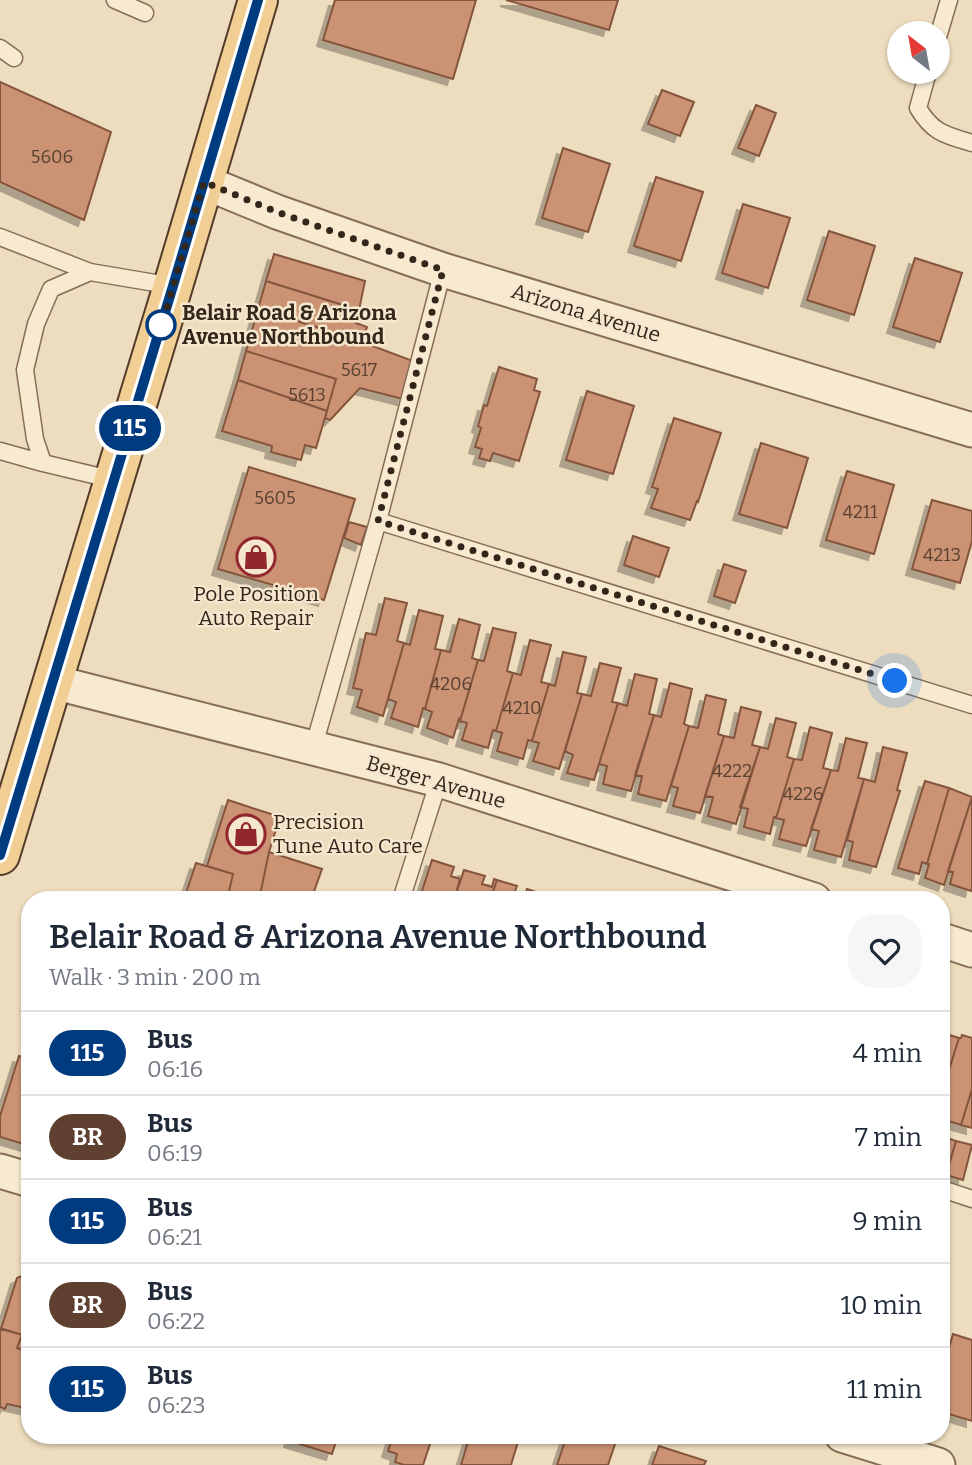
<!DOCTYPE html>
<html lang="en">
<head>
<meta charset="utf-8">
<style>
	:root { --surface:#fff; --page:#f6f6f7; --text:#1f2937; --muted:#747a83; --line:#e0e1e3 }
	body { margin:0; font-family:Bitter,serif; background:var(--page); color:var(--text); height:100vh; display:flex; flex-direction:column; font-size:26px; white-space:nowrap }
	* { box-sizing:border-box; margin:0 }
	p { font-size:23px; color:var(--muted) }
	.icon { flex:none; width:38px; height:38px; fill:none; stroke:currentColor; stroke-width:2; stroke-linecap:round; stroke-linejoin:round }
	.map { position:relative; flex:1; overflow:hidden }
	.panel { position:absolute; left:21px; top:891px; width:929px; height:553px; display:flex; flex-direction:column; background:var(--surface); border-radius:28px; box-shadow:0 2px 5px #0004 }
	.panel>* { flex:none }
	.badge { padding:0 14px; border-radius:23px; font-size:24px; line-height:46px }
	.needle { width:46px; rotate:329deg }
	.fabs { position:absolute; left:887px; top:21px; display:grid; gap:14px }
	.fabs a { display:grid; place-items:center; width:63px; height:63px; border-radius:50%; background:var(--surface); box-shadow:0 2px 5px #0004; font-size:35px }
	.you { position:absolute; width:35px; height:35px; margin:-18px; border:5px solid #fff; border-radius:50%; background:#1a73e8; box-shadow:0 0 0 10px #1a73e833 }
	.map>.badge { position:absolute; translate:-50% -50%; box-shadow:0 0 0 4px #fff }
	.round { display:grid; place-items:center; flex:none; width:74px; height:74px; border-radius:28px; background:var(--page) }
	.summary { display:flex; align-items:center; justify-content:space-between; height:119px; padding:0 28px }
	h1 { font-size:33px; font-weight:600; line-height:52px }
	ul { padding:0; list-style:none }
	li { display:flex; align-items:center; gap:21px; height:84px; padding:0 28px; border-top:2px solid var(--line) }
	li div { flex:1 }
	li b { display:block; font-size:26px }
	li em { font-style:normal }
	li .badge { min-width:77px; font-weight:700; text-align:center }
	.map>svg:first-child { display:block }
	.building { fill:#cb9373; stroke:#84553d; stroke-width:2; filter:url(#shadow) }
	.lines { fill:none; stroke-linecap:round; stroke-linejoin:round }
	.service-casing { stroke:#856d57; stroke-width:19 }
	.minor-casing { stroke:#856d57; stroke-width:37 }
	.primary-casing { stroke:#523b2b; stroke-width:42 }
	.service { stroke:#f8ead0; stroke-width:16 }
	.minor { stroke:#f8ead0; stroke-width:33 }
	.primary { stroke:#f1cf94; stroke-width:38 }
	.line-casing { stroke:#fff; stroke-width:16 }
	.line { stroke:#003b80; stroke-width:10 }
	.walk { stroke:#34261b; stroke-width:7; stroke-dasharray:0 12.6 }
	.stop-dot { fill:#fff; stroke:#003b80; stroke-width:3.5 }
	.labels { text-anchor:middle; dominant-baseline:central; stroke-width:5; stroke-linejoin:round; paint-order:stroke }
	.number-label { font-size:18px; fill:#5a4131 }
	.stop-label { font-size:21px; font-weight:bold; fill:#34261b; stroke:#f5e7cd; text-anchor:start }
	.street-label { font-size:21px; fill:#34261b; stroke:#f5e7cd }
	.poi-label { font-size:21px; fill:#34261b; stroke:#f5e7cd }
</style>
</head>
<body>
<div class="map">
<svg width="972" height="1465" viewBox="0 0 972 1465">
	<defs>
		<filter id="shadow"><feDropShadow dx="-6" dy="6" stdDeviation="0" flood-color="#0004"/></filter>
	</defs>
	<rect width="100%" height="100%" fill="#eddcbd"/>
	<path class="building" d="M335,0H476L453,79L323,40Z
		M506,0H618L609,30Z
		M0,82L111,132L84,220L0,182Z
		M662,90L694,102L680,136L648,124Z
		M756,105L776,113L759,156L738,148Z
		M563,148L610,164L588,232L542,218Z
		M656,177L703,192L681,261L634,246Z
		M743,204L790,218L768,288L722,273Z
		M829,231L875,246L854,315L807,300Z
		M274,254L365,281L359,310L266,281Z
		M915,258L962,273L940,342L893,327Z
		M266,281L359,310L356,323L367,327L362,341L258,309Z
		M258,309L362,341V342L413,361L403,399L360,388L330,420L325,418L336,379L246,351Z
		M246,351L336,379L327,411L238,380Z
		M499,367L537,379L534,390L540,392L519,461L493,453L490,461L479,458L482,449L475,447L481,428L478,426L484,405L487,406Z
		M238,380L327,411L316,448L305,445L301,460L271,452L272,446L222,431Z
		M587,391L634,406L613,474L566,460Z
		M674,418L721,433L698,502L697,501L690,520L651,508L658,489L652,487Z
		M761,443L808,458L787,528L739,514Z
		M249,467L355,499L324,600L218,569Z
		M847,471L894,485L874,554L826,540Z
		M932,500L972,511V541L960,583L912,569Z
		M349,522L367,527L361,545L344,538Z
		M633,536L669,548L659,577L624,565Z
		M724,564L746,571L735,603L714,596Z
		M385,598L407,603L397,641L404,643L383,716L357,707L362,690L353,688L366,633L376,635Z
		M419,610L443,616L435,649L441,650L425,709L423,708L418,727L391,718L396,702L388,699L404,643L410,645Z
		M459,619L480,625L472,658L478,660L460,721L459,719L453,738L427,728L432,712L425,709L441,650L450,652Z
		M493,628L516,633L507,671L513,673L496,731L493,730L488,748L462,740L467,723L460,721L478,660L484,661Z
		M530,640L551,645L541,682L549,684L532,741L528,740L523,759L497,751L502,733L496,731L513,673L521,675Z
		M563,652L586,657L577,693L582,694L559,769L533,761L539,743L532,741L549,684L555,686Z
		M600,663L621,668L612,702L618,703L594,780L567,773L573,755L565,751L582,694L591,696Z
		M635,674L657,679L649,714L654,715L631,791L603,784L607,766L599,764L618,703L627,706Z
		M670,683L692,689L684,724L689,726L666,801L638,794L642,776L635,775L654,715L661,717Z
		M706,695L726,700L718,734L724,736L700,813L673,806L678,788L671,786L689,726L698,728Z
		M741,707L761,712L752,745L760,747L736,824L708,816L713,797L705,796L724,736L734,738Z
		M776,718L796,723L787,757L794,759L776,818L774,817L770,834L744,827L748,809L740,807L760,747L768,749Z
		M810,727L832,733L823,768L831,770L806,846L779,839L784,820L776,818L794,759L802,760Z
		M846,738L867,743L858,778L864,779L841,857L814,850L819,831L811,829L831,770L838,771Z
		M883,747L907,753L897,790L900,791L876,867L849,860L853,842L847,840L864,779L875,782Z
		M925,781L949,788L927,864L922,862L919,874L898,868Z
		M949,788L972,797L944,885L925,878L929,864H927Z
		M972,797V888L971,891L950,884L953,872L948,871Z
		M228,800L280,817L269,852L259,900H227L233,874L207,866Z
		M269,852L322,869L311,900H259Z
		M432,860L454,867L451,876L460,879L454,900H419Z
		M196,863L233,874L227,900L184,899Z
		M464,870L485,876L482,884L492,887L494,879L497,880L490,900H454Z
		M497,880L517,886L514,894L524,897L523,900H490Z
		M527,889L548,896L547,900H523Z
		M942,1025L949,1027L946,1034L959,1038L942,1092Z
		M962,1035L972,1038V1089L961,1125L942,1119V1092L959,1038H961Z
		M19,1056L30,1059V1146L0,1137V1116Z
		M972,1089V1128L961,1125Z
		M942,1136L956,1141L946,1175L942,1174Z
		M956,1141L972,1145L963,1180L946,1175Z
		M26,1274L30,1275V1337L1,1329L17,1278Z
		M0,1328L22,1335L17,1348L30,1352V1409L7,1404L5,1409L0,1407Z
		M953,1334L972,1340V1421L942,1412V1371Z
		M22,1335L30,1337V1352L17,1348Z
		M292,1435H338L332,1454L290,1441Z
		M393,1435H433L423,1465H404L395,1462L397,1454L388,1451Z
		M470,1435H520L511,1465H461Z
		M567,1435H618L608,1465H557Z
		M659,1446L706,1461L704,1465H652Z"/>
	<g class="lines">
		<g class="service-casing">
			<path id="service" d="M115,0L145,13
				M938,37L949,0
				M0,48L14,58
				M928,72L918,108C933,133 945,135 972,143
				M0,237L90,272
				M0,451L43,463
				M114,480L43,463L35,439L25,370L36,324L51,289L90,272L173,286
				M378,521L972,705
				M313,749L378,521L443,270
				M401,900L439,780
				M942,1189L972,1199"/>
		</g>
		<g class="minor-casing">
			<path id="minor" d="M204,182L277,212L443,270L972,430
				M53,682L439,780L814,900
				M942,940L972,950
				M0,1171L30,1180
				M842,1435L938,1465"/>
		</g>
		<g class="primary-casing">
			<path id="primary" d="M0,855L173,286L258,0"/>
		</g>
		<use href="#service" class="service"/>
		<use href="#minor" class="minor"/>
		<use href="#primary" class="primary"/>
	</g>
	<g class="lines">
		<g class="line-casing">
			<path id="line" d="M0,855L173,286L258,0"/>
		</g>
		<use href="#line" class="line"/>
		<path class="walk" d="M161,325L159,334L204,182L277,212L443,270L378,521L895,681"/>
	</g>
	<defs>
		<g id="shop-ring" transform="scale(2.0125)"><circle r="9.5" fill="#f5e7cd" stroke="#93272e" stroke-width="1.5"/><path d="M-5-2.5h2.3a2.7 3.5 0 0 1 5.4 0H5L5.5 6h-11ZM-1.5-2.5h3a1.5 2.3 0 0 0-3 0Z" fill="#93272e"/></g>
	</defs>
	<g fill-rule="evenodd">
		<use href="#shop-ring" x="256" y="557"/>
		<use href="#shop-ring" x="246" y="834"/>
	</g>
	<circle class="stop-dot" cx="161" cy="325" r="14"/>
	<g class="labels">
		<g class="number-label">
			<text x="52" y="157">5606</text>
			<text x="359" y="370">5617</text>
			<text x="307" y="395">5613</text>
			<text x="275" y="498">5605</text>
			<text x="860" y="512">4211</text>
			<text x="942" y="555">4213</text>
			<text x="451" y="684">4206</text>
			<text x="522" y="708">4210</text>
			<text x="732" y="771">4222</text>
			<text x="803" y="794">4226</text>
		</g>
		<g class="stop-label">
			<text x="182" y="313">Belair Road &amp; Arizona<tspan x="182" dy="24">Avenue Northbound</tspan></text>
		</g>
		<g class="street-label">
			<text transform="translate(586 313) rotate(17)">Arizona Avenue</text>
			<text transform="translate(436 782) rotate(16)">Berger Avenue</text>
		</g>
		<g class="poi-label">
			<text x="256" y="594">Pole Position<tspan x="256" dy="24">Auto Repair</tspan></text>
			<text x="273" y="822" text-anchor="start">Precision<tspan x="273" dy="24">Tune Auto Care</tspan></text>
		</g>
	</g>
</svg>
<div class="fabs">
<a><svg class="needle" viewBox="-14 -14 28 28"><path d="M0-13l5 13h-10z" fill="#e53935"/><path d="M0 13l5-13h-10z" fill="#747a83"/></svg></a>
</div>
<div class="you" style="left:895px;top:681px"></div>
<b class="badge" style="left:130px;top:428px;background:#003b80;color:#fff">115</b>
<section class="panel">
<div class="summary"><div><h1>Belair Road &amp; Arizona Avenue Northbound</h1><p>Walk · 3 min · 200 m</p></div><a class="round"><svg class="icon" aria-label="heart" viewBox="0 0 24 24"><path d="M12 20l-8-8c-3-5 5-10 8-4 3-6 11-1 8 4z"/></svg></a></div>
<ul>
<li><span class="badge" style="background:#003b80;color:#fff">115</span><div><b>Bus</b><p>06:16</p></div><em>4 min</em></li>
<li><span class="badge" style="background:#5f4030;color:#fff">BR</span><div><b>Bus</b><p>06:19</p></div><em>7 min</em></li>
<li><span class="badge" style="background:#003b80;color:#fff">115</span><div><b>Bus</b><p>06:21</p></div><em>9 min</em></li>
<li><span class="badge" style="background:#5f4030;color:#fff">BR</span><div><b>Bus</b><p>06:22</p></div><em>10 min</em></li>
<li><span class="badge" style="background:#003b80;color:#fff">115</span><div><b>Bus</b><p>06:23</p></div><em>11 min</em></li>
</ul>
</section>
</div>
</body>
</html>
